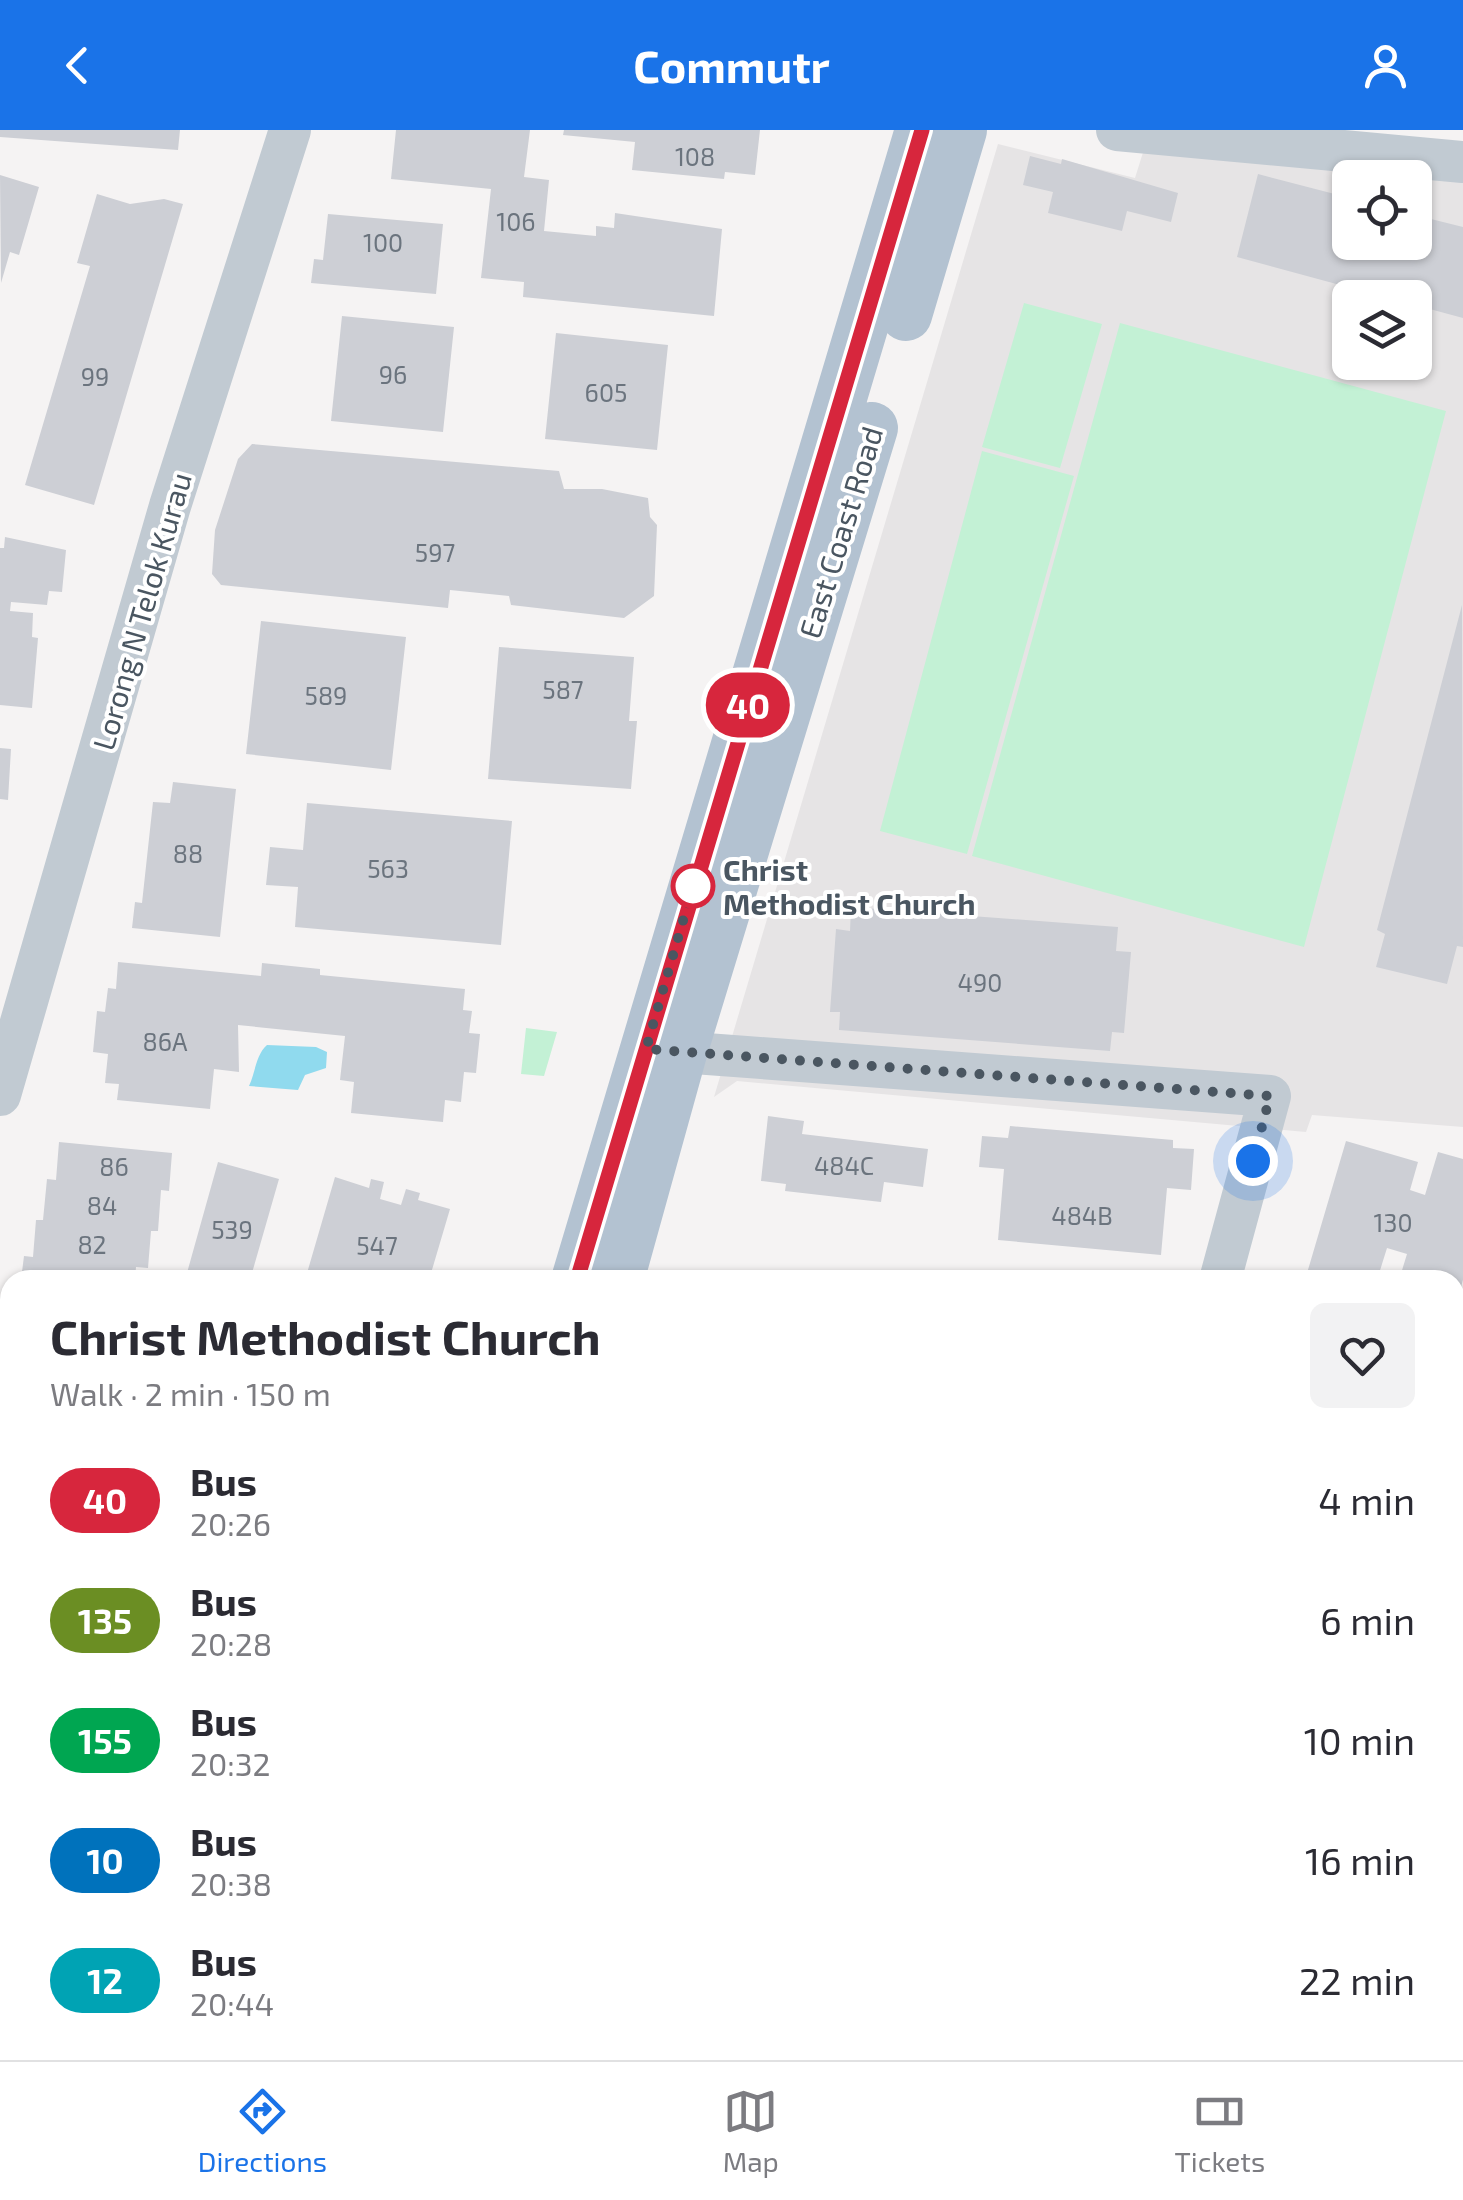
<!DOCTYPE html>
<html lang="en">
<head>
<meta charset="utf-8">
<style>
	:root { --surface:#fff; --page:#f2f2f3; --text:#2b2b33; --muted:#7c7c81; --line:#e1e1e2; --accent:#1a73e8 }
	body { margin:0; font-family:"Exo 2",sans-serif; background:var(--page); color:var(--text); height:100vh; display:flex; flex-direction:column; font-size:38px; white-space:nowrap }
	* { box-sizing:border-box; margin:0 }
	p { font-size:32px; color:var(--muted) }
	.icon { flex:none; width:55px; height:55px; fill:none; stroke:currentColor; stroke-width:2; stroke-linecap:round; stroke-linejoin:round }
	.map { position:relative; flex:1; overflow:hidden }
	.drawer { position:absolute; left:0px; top:1140px; width:1465px; height:790px; display:flex; flex-direction:column; background:var(--surface); border-radius:30px 30px 0 0; box-shadow:0 2px 8px #0004 }
	.drawer>* { flex:none }
	.badge { padding:0 20px; border-radius:32px; font-size:35px; line-height:65px }
	.fabs { position:absolute; left:1332px; top:30px; display:grid; gap:20px }
	.fabs a { display:grid; place-items:center; width:100px; height:100px; border-radius:15px; background:var(--surface); box-shadow:0 2px 8px #0004; font-size:50px }
	.you { position:absolute; width:50px; height:50px; margin:-25px; border:8px solid #fff; border-radius:50%; background:#1a73e8; box-shadow:0 0 0 15px #1a73e833 }
	.map>.badge { position:absolute; translate:-50% -50%; box-shadow:0 0 0 5px #fff }
	.round { display:grid; place-items:center; flex:none; width:105px; height:105px; border-radius:15px; background:var(--page) }
	.summary { display:flex; align-items:center; justify-content:space-between; height:170px; padding:0 50px }
	h1 { font-size:48px; font-weight:700; line-height:75px }
	ul { padding:0; list-style:none }
	li { display:flex; align-items:center; gap:30px; height:120px; padding:0 50px }
	li div { flex:1 }
	li b { display:block; font-size:38px }
	li em { font-style:normal }
	li .badge { min-width:110px; font-weight:700; text-align:center }
	header { display:flex; justify-content:space-between; align-items:center; height:130px; padding:0 50px; background:var(--accent); color:#fff; font-size:45px; font-weight:700 }
	.dock { display:flex; justify-content:space-around; align-items:center; height:140px; border-top:2px solid var(--line); background:var(--surface); font-size:28px; color:var(--muted) }
	.dock a { display:grid; justify-items:center; gap:5px }
	.dock .on { color:var(--accent) }
	.map>svg:first-child { display:block }
	.education { fill:#e6e4e5; fill-rule:evenodd }
	.green { fill:#c3f1d5 }
	.water { fill:#90daee }
	.building { fill:#cdcfd5 }
	.lines { fill:none; stroke-linecap:round; stroke-linejoin:round }
	.minor { stroke:#c1cad2; stroke-width:42 }
	.major { stroke:#b3c2d1; stroke-width:52 }
	.line-casing { stroke:#fff; stroke-width:22 }
	.line { stroke:#d7263d; stroke-width:15 }
	.walk { stroke:#4a5661; stroke-width:10; stroke-dasharray:0 18 }
	.stop-dot { fill:#fff; stroke:#d7263d; stroke-width:5 }
	.labels { text-anchor:middle; dominant-baseline:central; stroke-width:8; stroke-linejoin:round; paint-order:stroke }
	.number-label { font-size:25px; fill:#6b747e }
	.street-label { font-size:30px; fill:#4a5661; stroke:#fff }
	.stop-label { font-size:30px; font-weight:bold; fill:#4a5661; stroke:#fff; text-anchor:start }
</style>
</head>
<body>
<header><svg class="icon" aria-label="back" viewBox="0 0 24 24"><path d="M15 5l-7 7 7 7"/></svg>Commutr<svg class="icon" aria-label="person" viewBox="0 0 24 24"><circle cx="12" cy="8" r="4"/><path d="M4 21q1-7 8-7t8 7"/></svg></header>
<div class="map">
<svg width="1463" height="1930" viewBox="0 0 1463 1930">
	<rect width="100%" height="100%" fill="#f5f3f3"/>
	<path class="education" d="M1150,0L1463,17V997L1312,985L1306,1002L737,951L714,967L998,14L1135,48ZM1350,48H1415V112H1350ZM1350,168H1415V232H1350Z
		M0,1676L10,1677V1920H309L306,1930H0Z"/>
	<path class="green" d="M1024,173L1102,194L1060,338L982,317Z
		M1120,193L1446,281L1304,817L972,726Z
		M982,321L1074,346L967,724L880,701Z
		M526,898L557,902L544,946L521,944Z"/>
	<path class="water" d="M267,915L316,917L327,922L326,938L305,945L298,960L249,956C255,944 256,924 267,915Z"/>
	<path class="building" d="M0,0H180L178,20L0,7Z
		M396,0H530L524,47L549,50L544,101L596,106V96L614,98L615,83L722,99L714,186L523,167L524,152L481,148L491,59L391,49Z
		M564,0H760L755,45L725,42L724,49L632,40L635,12L563,5Z
		M1030,26L1061,34L1062,29L1178,63L1171,92L1127,81L1122,101L1048,83L1053,62L1023,55Z
		M1258,44L1350,68V112H1415V85L1463,97V188L1415,175V168H1388L1237,127Z
		M0,45L39,57L19,125L10,122L1,153Z
		M97,64L130,74L164,69L183,74L94,375L25,355L90,136L77,133Z
		M328,84L443,94L436,164L311,153L314,129L323,130Z
		M342,186L454,197L443,302L331,291Z
		M556,203L668,215L657,320L545,309Z
		M252,314L559,341L564,359H602L648,368L650,387L657,395L654,466L624,488L511,475L509,466L450,460L448,478L221,455L212,444L215,400L238,329Z
		M5,407L66,420L62,462L49,461L47,475L11,472L10,481L33,483L32,507L38,508L32,578L0,575V418H4Z
		M1462,475L1463,817L1457,816L1447,854L1376,837L1385,804L1377,800Z
		M261,491L406,507L391,640L246,624Z
		M499,517L634,527L629,591H637L631,659L488,649Z
		M0,618L11,619L8,670L0,669Z
		M173,652L236,659L220,807L132,798L135,772L142,773L153,672L170,673Z
		M307,673L512,691L501,815L295,797L298,757L266,755L270,717L303,720Z
		M851,777L1118,797L1116,821L1131,822L1124,903L1112,902L1110,921L839,900L840,882H830L836,799L850,801Z
		M118,832L261,846L262,833L320,839V845L465,859L463,880L472,881L469,903L480,904L476,943L464,942L461,972L445,970L443,992L351,983L354,952L340,950L345,906L238,895L239,942L214,939L210,979L117,970L119,954L105,953L108,924L93,922L97,881L105,882L108,858L116,859Z
		M768,986L804,991L802,1004L928,1019L923,1057L884,1052L881,1072L785,1061L786,1054L761,1051Z
		M1010,996L1173,1010V1018L1194,1019L1191,1060L1167,1058L1161,1125L998,1110L1004,1039L979,1037L982,1006L1008,1008Z
		M1346,1011L1418,1032L1410,1060L1425,1065L1438,1022L1463,1029V1150L1456,1174L1455,1150H1399L1407,1124L1387,1118L1377,1150H1305Z
		M59,1012L172,1023L169,1061L161,1060L158,1101H151L148,1138L136,1137L135,1150H21L24,1126L33,1127L36,1090H43L47,1049L56,1050Z
		M218,1032L279,1049L250,1150H185Z
		M335,1047L369,1058L371,1049L384,1052L380,1069L401,1075L406,1059L420,1063L418,1070L450,1079L429,1150H305Z
		M1,1205L10,1208V1504L0,1501Z
		M1455,1226L1463,1228V1364L1455,1362Z
		M1455,1441L1463,1443V1578L1455,1596Z
		M1455,1689H1463V1773L1458,1772L1455,1756Z
		M0,1690L10,1691V1831H0Z
		M1455,1883L1463,1884V1930L1313,1923L1455,1920Z
		M10,1901V1920H79L70,1930H0V1912Z
		M572,1920H680L679,1930H571Z
		M1169,1920H1214L1213,1930H1168Z
		M749,1922L805,1927V1930H748Z"/>
	<g class="lines">
		<path class="minor" d="M1117,0L1463,32
			M653,920L1270,966L1220,1150
			M0,965L170,376L290,0
			M992,1930L995,1920"/>
		<path class="major" d="M906,185L961,0
			M577,1150L921,0
			M618,1150L681,923L872,298
			M382,1930L385,1920"/>
	</g>
	<g class="lines">
		<g class="line-casing">
			<path id="line" d="M577,1150L922,0"/>
		</g>
		<use href="#line" class="line"/>
		<path class="walk" d="M693,756L646,919L1270,966L1253,1031"/>
	</g>
	<circle class="stop-dot" cx="693" cy="756" r="20"/>
	<g class="labels">
		<g class="number-label">
			<text x="695" y="26">108</text>
			<text x="516" y="91">106</text>
			<text x="383" y="112">100</text>
			<text x="393" y="244">96</text>
			<text x="95" y="246">99</text>
			<text x="606" y="262">605</text>
			<text x="435" y="422">597</text>
			<text x="563" y="559">587</text>
			<text x="326" y="565">589</text>
			<text x="188" y="723">88</text>
			<text x="388" y="738">563</text>
			<text x="980" y="852">490</text>
			<text x="165" y="911">86A</text>
			<text x="844" y="1035">484C</text>
			<text x="114" y="1036">86</text>
			<text x="102" y="1075">84</text>
			<text x="1082" y="1085">484B</text>
			<text x="1393" y="1092">130</text>
			<text x="232" y="1099">539</text>
			<text x="92" y="1114">82</text>
			<text x="377" y="1115">547</text>
		</g>
		<g class="street-label">
			<text transform="translate(840 402) rotate(-73)">East Coast Road</text>
			<text transform="translate(141 481) rotate(-74)">Lorong N Telok Kurau</text>
		</g>
		<g class="stop-label">
			<text x="723" y="739">Christ<tspan x="723" dy="34">Methodist Church</tspan></text>
		</g>
	</g>
</svg>
<div class="fabs">
<a><svg class="icon" aria-label="locate" viewBox="0 0 24 24"><circle cx="12" cy="12" r="6"/><path d="M12 2v4M12 18v4M2 12h4M18 12h4"/></svg></a>
<a><svg class="icon" aria-label="layers" viewBox="0 0 24 24"><path d="M12 4l9 5-9 5-9-5zM3 14l9 5 9-5"/></svg></a>
</div>
<div class="you" style="left:1253px;top:1031px"></div>
<b class="badge" style="left:748px;top:575px;background:#d7263d;color:#fff">40</b>
<section class="drawer">
<div class="summary"><div><h1>Christ Methodist Church</h1><p>Walk · 2 min · 150 m</p></div><a class="round"><svg class="icon" aria-label="heart" viewBox="0 0 24 24"><path d="M12 20l-8-8c-3-5 5-10 8-4 3-6 11-1 8 4z"/></svg></a></div>
<ul>
<li><span class="badge" style="background:#d7263d;color:#fff">40</span><div><b>Bus</b><p>20:26</p></div><em>4 min</em></li>
<li><span class="badge" style="background:#6b8e23;color:#fff">135</span><div><b>Bus</b><p>20:28</p></div><em>6 min</em></li>
<li><span class="badge" style="background:#00a651;color:#fff">155</span><div><b>Bus</b><p>20:32</p></div><em>10 min</em></li>
<li><span class="badge" style="background:#0072bc;color:#fff">10</span><div><b>Bus</b><p>20:38</p></div><em>16 min</em></li>
<li><span class="badge" style="background:#00a3b4;color:#fff">12</span><div><b>Bus</b><p>20:44</p></div><em>22 min</em></li>
</ul>
</section>
</div>
<nav class="dock">
<a class="on"><svg class="icon" aria-label="directions" viewBox="0 0 24 24"><path d="M12 3l9 9-9 9-9-9zM9 14v-3h6M13 9l2 2-2 2"/></svg>Directions</a>
<a><svg class="icon" aria-label="map" viewBox="0 0 24 24"><path d="M3 6l6-2 6 2 6-2v14l-6 2-6-2-6 2zM9 4v14M15 6v14"/></svg>Map</a>
<a><svg class="icon" aria-label="tickets" viewBox="0 0 24 24"><path d="M3 7h18v10H3zM15 7v10"/></svg>Tickets</a>
</nav>
</body>
</html>
